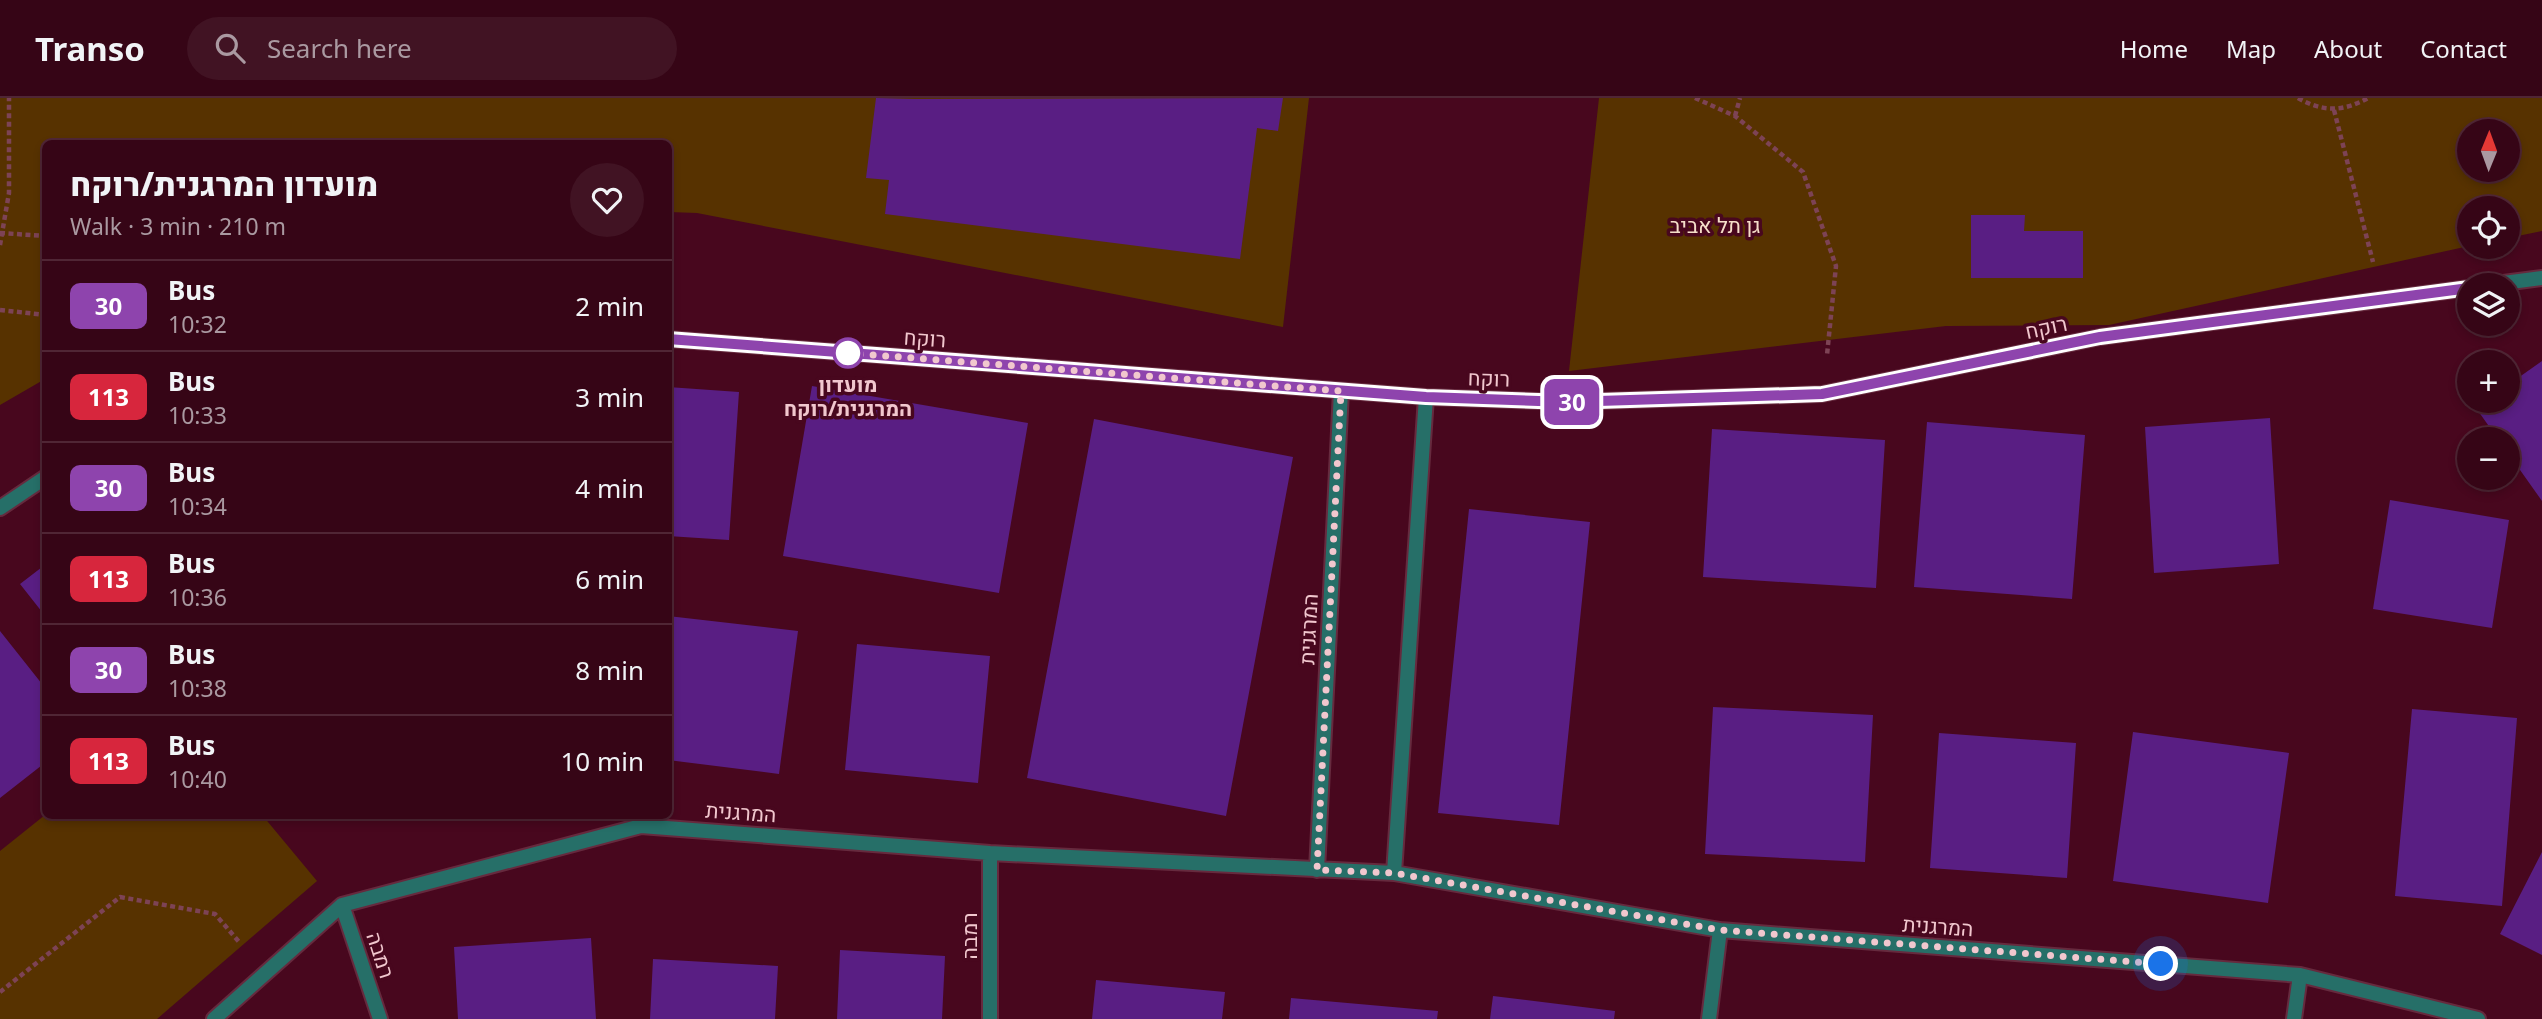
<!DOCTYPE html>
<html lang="en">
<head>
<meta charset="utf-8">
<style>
	:root { --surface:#360516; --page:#411323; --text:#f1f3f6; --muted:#aa99a1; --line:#502635 }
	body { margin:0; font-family:"Noto Sans",Heebo,sans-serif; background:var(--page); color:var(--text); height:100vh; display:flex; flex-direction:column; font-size:26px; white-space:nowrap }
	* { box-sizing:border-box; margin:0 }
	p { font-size:23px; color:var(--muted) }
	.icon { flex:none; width:38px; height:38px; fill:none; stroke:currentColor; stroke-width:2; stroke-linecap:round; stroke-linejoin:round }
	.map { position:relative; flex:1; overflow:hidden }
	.drawer { position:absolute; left:42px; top:42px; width:630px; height:679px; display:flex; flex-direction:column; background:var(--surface); border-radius:10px; box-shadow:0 4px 10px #0003,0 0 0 2px var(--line) }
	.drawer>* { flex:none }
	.badge { padding:0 14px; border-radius:10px; font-size:24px; line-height:46px }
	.needle { width:46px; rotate:1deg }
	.tools { position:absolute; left:2457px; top:21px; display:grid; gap:14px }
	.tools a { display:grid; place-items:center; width:63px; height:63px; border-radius:50%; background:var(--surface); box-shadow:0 4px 10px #0003,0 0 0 2px var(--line); font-size:35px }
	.you { position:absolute; width:35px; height:35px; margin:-18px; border:5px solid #fff; border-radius:50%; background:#1a73e8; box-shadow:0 0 0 10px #1a73e833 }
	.map>.badge { position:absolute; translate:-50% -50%; box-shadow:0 0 0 4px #fff }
	.round { display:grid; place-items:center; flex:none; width:74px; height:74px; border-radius:37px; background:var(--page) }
	.summary { display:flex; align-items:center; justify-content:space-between; height:119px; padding:0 28px }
	h1 { font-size:33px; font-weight:800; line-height:52px }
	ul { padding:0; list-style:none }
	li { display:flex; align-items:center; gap:21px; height:91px; padding:0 28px; border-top:2px solid var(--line) }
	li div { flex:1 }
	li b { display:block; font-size:26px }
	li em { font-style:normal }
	li .badge { min-width:77px; font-weight:700; text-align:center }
	header { display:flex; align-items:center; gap:42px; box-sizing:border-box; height:98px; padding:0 35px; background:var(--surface); border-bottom:2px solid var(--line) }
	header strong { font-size:33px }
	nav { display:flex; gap:38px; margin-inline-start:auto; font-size:24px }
	.search { width:490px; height:63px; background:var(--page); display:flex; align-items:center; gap:18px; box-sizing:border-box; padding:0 24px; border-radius:38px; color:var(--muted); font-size:26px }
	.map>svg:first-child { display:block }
	.green { fill:#573200; fill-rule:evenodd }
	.building { fill:#591e83 }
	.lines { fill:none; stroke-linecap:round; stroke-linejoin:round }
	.minor-casing { stroke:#662a3e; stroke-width:18 }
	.tertiary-casing { stroke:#662a3e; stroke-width:18 }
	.path { stroke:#7d4355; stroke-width:4.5; stroke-dasharray:5 3.5; stroke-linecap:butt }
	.minor { stroke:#266f68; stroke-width:14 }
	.tertiary { stroke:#266f68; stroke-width:14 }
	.line-casing { stroke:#fff; stroke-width:16 }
	.line { stroke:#8e44ad; stroke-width:10 }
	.walk { stroke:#f1c7ce; stroke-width:7; stroke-dasharray:0 12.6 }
	.stop-dot { fill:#fff; stroke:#8e44ad; stroke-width:3.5 }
	.labels { text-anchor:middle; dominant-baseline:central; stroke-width:7; stroke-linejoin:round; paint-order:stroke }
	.park-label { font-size:21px; fill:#f5dec9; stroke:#48071e }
	.street-label { font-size:21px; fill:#f1c7ce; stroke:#48071e }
	.stop-label { font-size:21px; font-weight:bold; fill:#f1c7ce; stroke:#48071e }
</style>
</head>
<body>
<header>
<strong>Transo</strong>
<div class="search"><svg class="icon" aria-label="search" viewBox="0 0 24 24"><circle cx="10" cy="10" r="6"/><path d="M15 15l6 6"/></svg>Search here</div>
<nav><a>Home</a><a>Map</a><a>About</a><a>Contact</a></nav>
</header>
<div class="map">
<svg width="2542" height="921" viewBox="0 0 2542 921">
	<rect width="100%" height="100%" fill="#48071e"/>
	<path class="green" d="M0,0H1309L1283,229L697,115L669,114L668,46H46L45,281L0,307Z
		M1599,0H2542V133L2508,140V110H2469V148L2109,227L1946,228L1569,273ZM2469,33H2508V72H2469Z
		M45,717L263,718L317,783L157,921H0V753Z"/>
	<path class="building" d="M876,0L915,1L1283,0L1278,33L1257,30L1240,161L885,116L889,82L866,80Z
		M1971,117H2025L2024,133H2083V180H1971Z
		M2542,263V403L2508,355V341H2498L2476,310L2486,303H2508V287Z
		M812,288L1028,325L999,495L783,458Z
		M668,289L739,294L729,442L668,438Z
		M2270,320L2279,466L2154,475L2145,329Z
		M1094,321L1293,359L1226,718L1027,680Z
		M1927,324L2085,337L2072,501L1914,489Z
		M1712,331L1885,342L1876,490L1703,479Z
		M2390,402L2509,422L2492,530L2373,511Z
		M1469,411L1590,424L1559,727L1438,715Z
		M46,466V519L20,486Z
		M668,518L798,533L779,676L668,662Z
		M0,533L46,591V664L0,700Z
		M857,546L990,558L978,685L845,672Z
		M1713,609L1873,617L1865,764L1705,756Z
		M2412,611L2517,620L2502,808L2395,798Z
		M2133,634L2289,655L2268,805L2113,783Z
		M1939,635L2076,645L2067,780L1930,770Z
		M2542,754V857L2500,836Z
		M591,840L596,921H458L454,849Z
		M840,852L945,858L942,921H837Z
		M653,861L778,868L775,921H650Z
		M1096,882L1225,894L1222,921H1092Z
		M1493,898L1615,913L1614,921H1490Z
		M1291,900L1438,913L1437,921H1289Z"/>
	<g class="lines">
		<g class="minor-casing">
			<path id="minor" d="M990,755V921
				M1317,772L1341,293
				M1394,775L1426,299
				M342,807L380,921
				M214,921L342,807L641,728L990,755L1394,775L1720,832L2300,877L2478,921
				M1709,921L1720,832
				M2294,921L2300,877"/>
		</g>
		<g class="tertiary-casing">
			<path id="tertiary" d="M2488,187L2542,180
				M668,241L1426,299L1567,304L1822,296L2100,239L2469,190
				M0,410L46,379"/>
		</g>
		<path class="path" d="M1695,0L1735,18L1803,74L1836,168L1827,257
			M2298,0C2322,14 2343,14 2368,0
			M2334,12L2373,164
			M1735,18L1740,0
			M0,135L46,138
			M0,147L9,95V0
			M0,212L46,217
			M0,894L120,799L215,816L240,845"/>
		<use href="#minor" class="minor"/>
		<use href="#tertiary" class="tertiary"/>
	</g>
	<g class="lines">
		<g class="line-casing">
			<path id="line" d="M668,241L1426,299L1567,304L1822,296L2100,239L2469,190"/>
		</g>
		<use href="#line" class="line"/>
		<path class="walk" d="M848,255L1341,293L1317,772L1394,775L1720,832L2161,866"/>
	</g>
	<circle class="stop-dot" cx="848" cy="255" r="14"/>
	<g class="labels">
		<g class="park-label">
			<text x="1715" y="127">גן תל אביב</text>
		</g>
		<g class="street-label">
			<text transform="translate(2046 229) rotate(-12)">רוקח</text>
			<text transform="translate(925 240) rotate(4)">רוקח</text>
			<text transform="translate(1489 280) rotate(2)">רוקח</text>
			<text transform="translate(1308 531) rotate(-87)">המרגנית</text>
			<text transform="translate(741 714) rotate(4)">המרגנית</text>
			<text transform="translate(1938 828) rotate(4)">המרגנית</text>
			<text transform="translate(969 838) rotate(-90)">רמבה</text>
			<text transform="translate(381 857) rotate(72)">רמבה</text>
		</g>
		<g class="stop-label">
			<text x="848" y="286">מועדון<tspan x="848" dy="24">המרגנית/רוקח</tspan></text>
		</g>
	</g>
</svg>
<div class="tools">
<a><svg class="needle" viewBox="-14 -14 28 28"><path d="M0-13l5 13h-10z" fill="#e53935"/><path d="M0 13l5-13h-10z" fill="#aa99a1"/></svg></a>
<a><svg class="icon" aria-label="locate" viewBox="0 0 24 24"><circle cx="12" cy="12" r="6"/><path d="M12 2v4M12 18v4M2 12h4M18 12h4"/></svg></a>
<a><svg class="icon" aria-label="layers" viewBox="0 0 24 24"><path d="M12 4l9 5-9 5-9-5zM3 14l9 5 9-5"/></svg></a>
<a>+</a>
<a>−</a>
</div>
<div class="you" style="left:2161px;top:866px"></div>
<b class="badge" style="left:1572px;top:304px;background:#8e44ad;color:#fff">30</b>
<section class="drawer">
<div class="summary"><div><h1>מועדון המרגנית/רוקח</h1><p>Walk · 3 min · 210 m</p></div><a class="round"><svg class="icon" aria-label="heart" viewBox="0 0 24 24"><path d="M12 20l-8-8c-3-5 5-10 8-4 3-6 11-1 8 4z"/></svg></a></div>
<ul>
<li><span class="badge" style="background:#8e44ad;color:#fff">30</span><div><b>Bus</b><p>10:32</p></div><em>2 min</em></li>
<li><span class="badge" style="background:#d7263d;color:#fff">113</span><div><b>Bus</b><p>10:33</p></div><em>3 min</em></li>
<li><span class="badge" style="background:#8e44ad;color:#fff">30</span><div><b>Bus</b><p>10:34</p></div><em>4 min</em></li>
<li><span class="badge" style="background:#d7263d;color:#fff">113</span><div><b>Bus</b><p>10:36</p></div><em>6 min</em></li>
<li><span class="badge" style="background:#8e44ad;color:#fff">30</span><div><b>Bus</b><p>10:38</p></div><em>8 min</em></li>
<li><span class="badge" style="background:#d7263d;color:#fff">113</span><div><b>Bus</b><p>10:40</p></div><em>10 min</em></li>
</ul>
</section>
</div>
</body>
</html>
